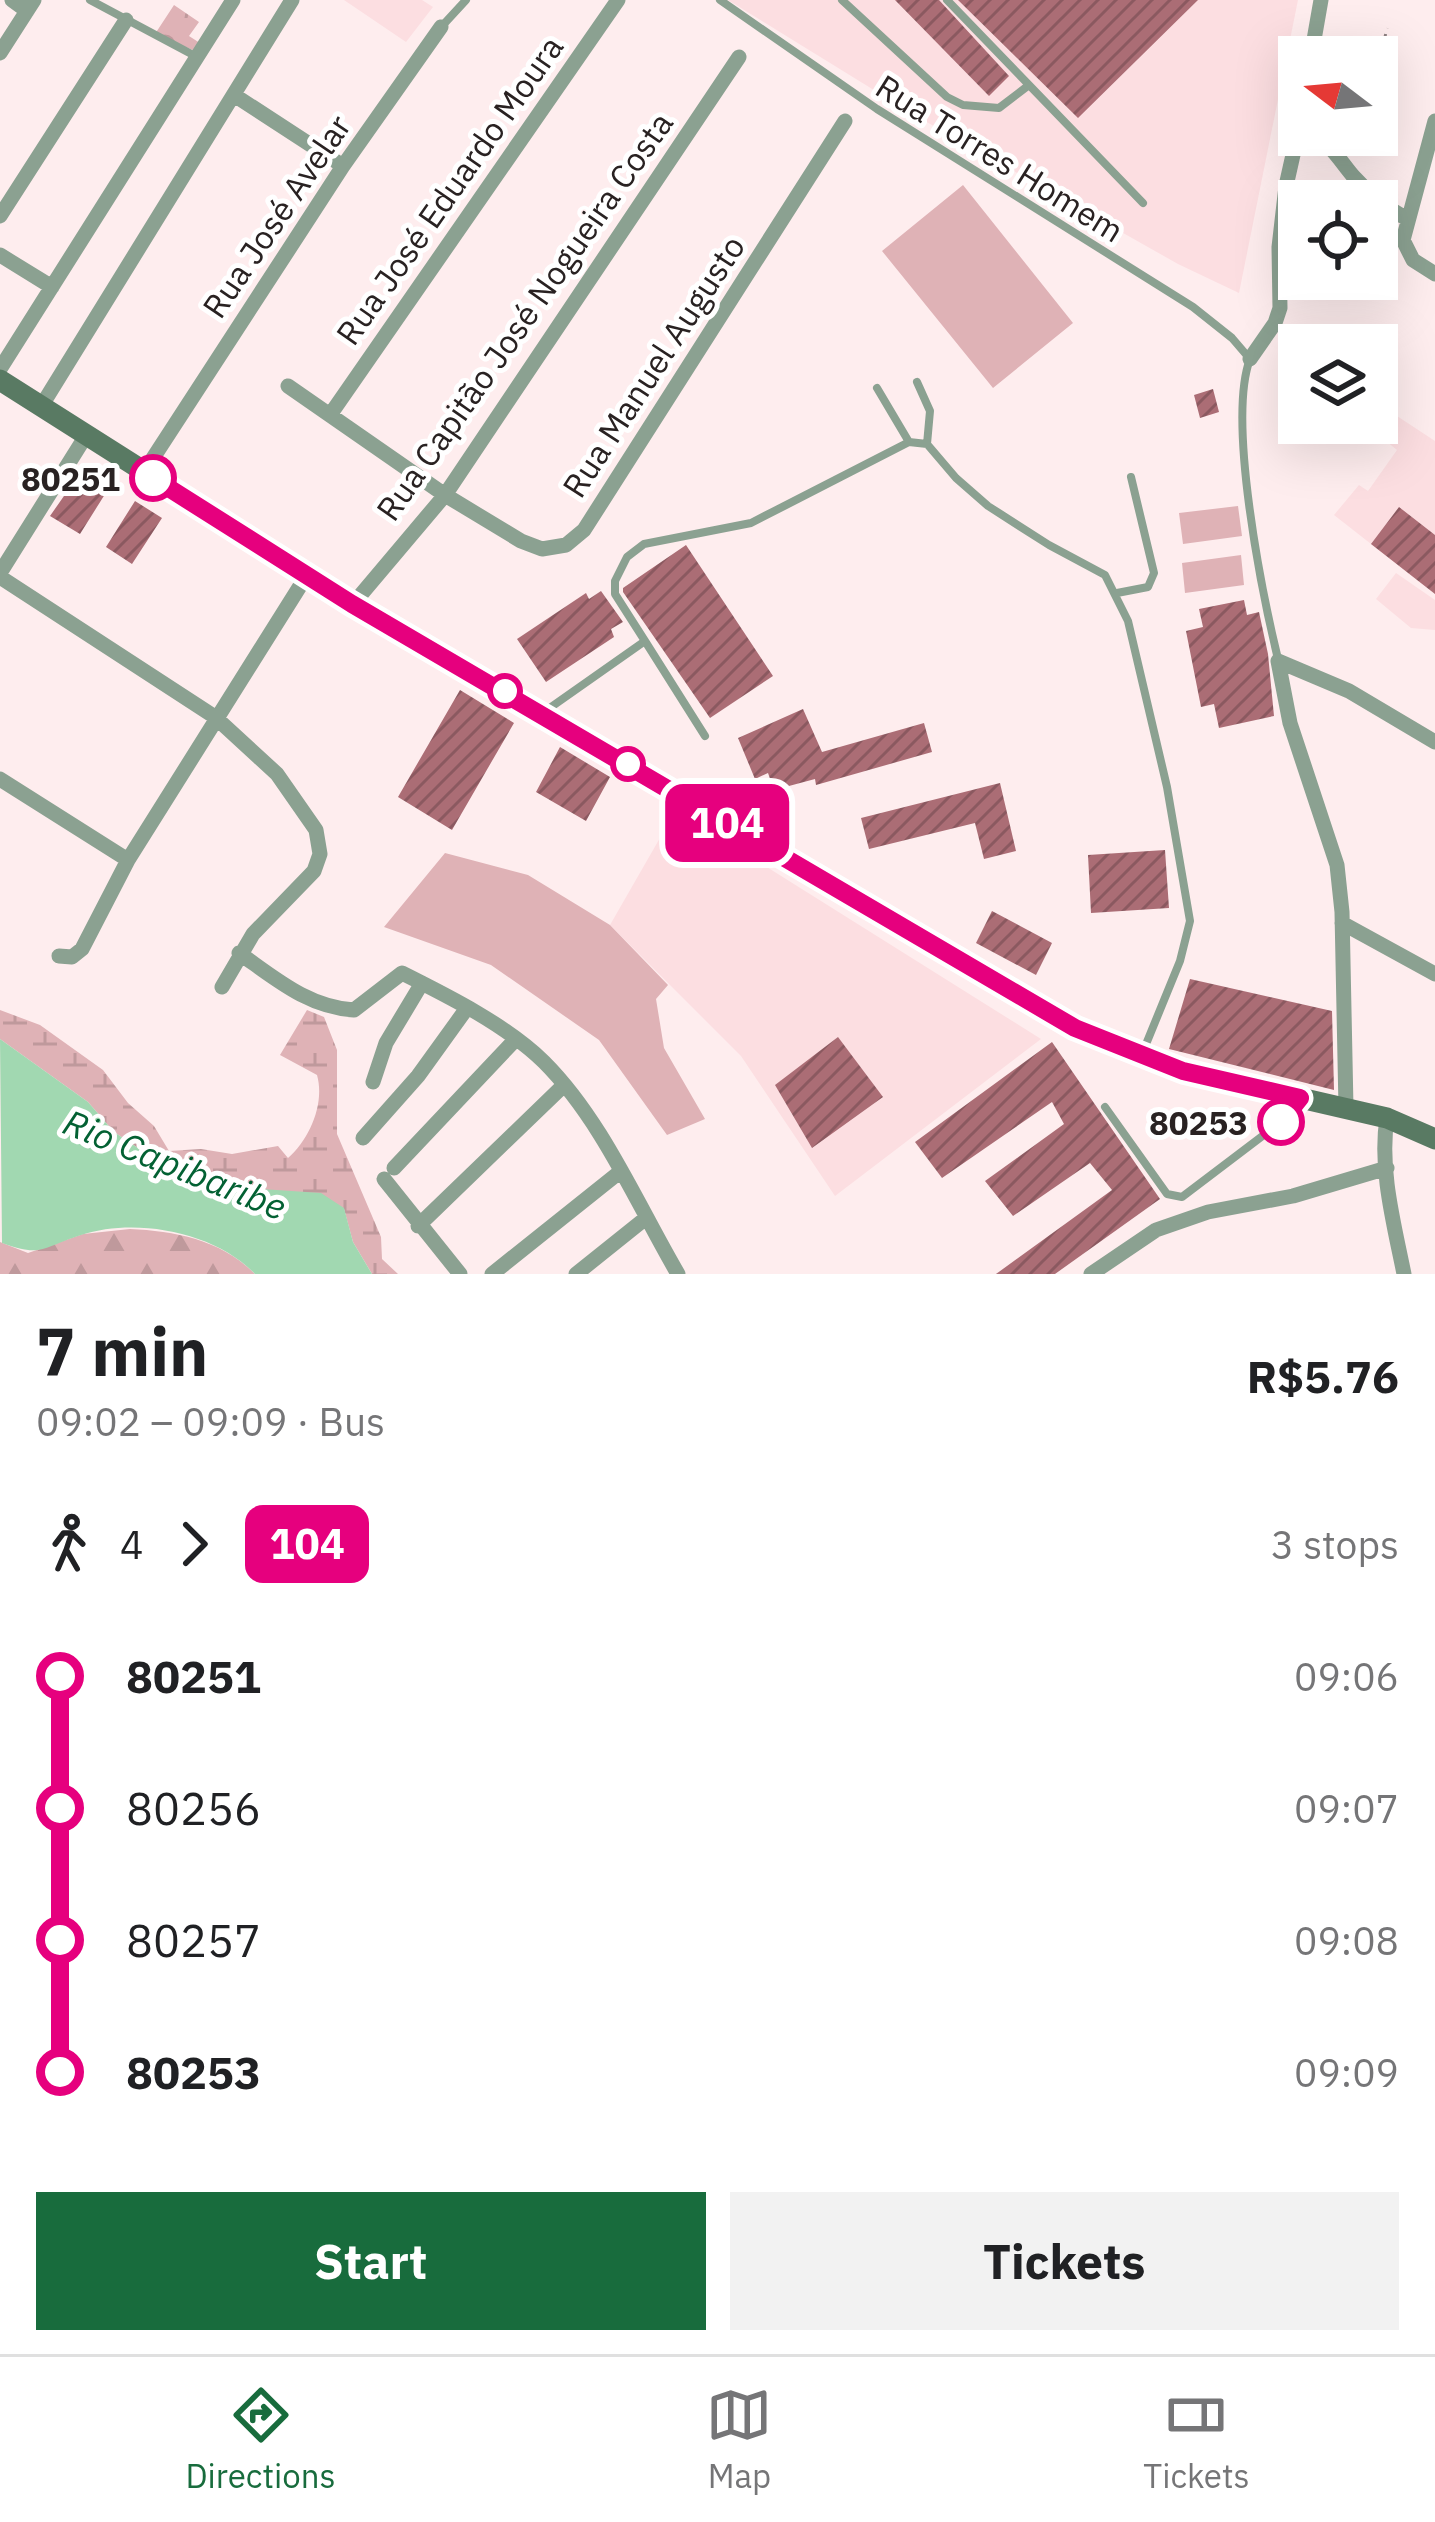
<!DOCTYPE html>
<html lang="en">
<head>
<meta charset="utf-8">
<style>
	:root { --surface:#fff; --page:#f2f2f2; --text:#202124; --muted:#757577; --line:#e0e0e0; --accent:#186c3d }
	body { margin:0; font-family:"IBM Plex Sans",sans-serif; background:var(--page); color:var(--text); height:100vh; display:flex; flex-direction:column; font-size:45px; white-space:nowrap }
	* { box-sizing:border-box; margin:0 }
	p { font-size:39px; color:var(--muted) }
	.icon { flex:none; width:66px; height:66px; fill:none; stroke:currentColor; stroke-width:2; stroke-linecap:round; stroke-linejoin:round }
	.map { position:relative; height:1274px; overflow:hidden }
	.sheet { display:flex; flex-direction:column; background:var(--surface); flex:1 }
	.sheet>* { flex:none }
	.badge { padding:0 24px; border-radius:18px; font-size:42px; line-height:78px }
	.needle { width:78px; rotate:286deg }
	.buttons { position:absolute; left:1278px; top:36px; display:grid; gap:24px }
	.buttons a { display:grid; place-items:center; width:120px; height:120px; border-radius:0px; background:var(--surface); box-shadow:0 12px 48px #0002; font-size:60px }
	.map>.badge { position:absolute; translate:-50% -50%; box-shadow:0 0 0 6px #fff }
	.legs { display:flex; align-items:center; gap:18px; height:132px; padding:0 36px; font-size:39px }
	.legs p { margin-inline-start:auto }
	.overview { display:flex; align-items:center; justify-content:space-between; height:204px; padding:0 36px }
	h1 { font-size:66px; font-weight:700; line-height:90px }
	.cta { display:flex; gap:24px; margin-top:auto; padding:24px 36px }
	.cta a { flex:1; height:138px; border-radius:0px; background:var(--accent); color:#fff; font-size:48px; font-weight:700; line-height:138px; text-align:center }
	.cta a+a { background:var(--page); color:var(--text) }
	ul { padding:0 36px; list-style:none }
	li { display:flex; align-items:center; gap:42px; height:132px; font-size:45px }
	li i { display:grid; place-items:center; width:18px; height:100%; margin:0 15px; background:currentColor }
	li i::after { content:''; width:30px; height:30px; margin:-15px; border:9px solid; border-radius:50%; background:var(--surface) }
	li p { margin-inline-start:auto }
	li:first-child i { background:linear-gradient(#0000 50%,currentColor 0) }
	li:last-child i { background:linear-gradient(currentColor 50%,#0000 0) }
	.dock { display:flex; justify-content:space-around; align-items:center; height:168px; border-top:3px solid var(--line); background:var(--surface); font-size:33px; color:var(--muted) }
	.dock a { display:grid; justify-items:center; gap:6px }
	.dock .active { color:var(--accent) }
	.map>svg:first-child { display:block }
	.built { fill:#fcdee1 }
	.grass { fill:#dfb2b6 }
	.forest { fill:url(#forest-firs) }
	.wetland { fill:url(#wetland-marsh) }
	.park { fill:url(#park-crowns) }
	.water { fill:#a1d8b1 }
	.building { fill:url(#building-hatch) }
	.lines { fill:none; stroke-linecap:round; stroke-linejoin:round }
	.path { stroke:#8d8182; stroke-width:3; stroke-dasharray:9 6; stroke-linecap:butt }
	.lane { stroke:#8ba191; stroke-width:8 }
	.street { stroke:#8ba191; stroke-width:15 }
	.secondary { stroke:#597a63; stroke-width:21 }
	.line-1-casing { stroke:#fff; stroke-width:27 }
	.line-1 { stroke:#e6007e; stroke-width:18 }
	.stop-1-dot { fill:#fff; stroke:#e6007e; stroke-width:6 }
	.labels { text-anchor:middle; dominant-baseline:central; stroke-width:10; stroke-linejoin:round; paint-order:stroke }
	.street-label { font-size:33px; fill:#292222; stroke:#fff }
	.stop-label { font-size:33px; font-weight:bold; fill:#292222; stroke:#fff; text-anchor:end }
	.water-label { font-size:36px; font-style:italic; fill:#036133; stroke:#fff }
</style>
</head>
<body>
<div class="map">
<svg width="1435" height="1274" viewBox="0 0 1435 1274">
	<defs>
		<pattern id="forest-firs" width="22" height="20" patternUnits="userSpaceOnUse" patternTransform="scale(3)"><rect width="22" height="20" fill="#dfb2b6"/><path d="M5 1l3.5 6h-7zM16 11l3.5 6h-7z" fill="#bf999c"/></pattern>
		<pattern id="wetland-marsh" width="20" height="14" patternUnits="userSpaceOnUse" patternTransform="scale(3)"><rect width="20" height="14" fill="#dfb2b6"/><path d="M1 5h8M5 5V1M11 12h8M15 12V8" fill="none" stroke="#bf999c"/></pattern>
		<pattern id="park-crowns" width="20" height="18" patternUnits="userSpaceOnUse" patternTransform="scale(3)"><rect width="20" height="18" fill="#dfb2b6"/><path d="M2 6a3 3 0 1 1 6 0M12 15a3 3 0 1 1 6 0" fill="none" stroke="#bf999c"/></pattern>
		<pattern id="building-hatch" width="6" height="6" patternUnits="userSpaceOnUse" patternTransform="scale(3)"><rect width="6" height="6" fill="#ab6d75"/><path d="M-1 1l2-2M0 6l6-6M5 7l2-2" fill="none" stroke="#8b5960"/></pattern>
	</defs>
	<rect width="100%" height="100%" fill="#feedee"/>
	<path class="built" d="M344,0H422L433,7L406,42Z
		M728,0H1298L1239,293L1178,264L916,116Z
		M1397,416L1435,441V594L1334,515L1359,485L1368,491L1397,450L1381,437Z
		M1396,573L1435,600V630L1411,628L1376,599Z
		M676,810L1041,1039L835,1196L741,1056L610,925Z"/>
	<path class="grass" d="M963,185L1073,323L993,388L882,251Z
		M1238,506L1242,536L1183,544L1179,513Z
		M1241,555L1244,585L1185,593L1182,563Z
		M445,853L528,875L610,925L668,985L656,999L664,1048L705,1119L667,1135L599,1040L491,965L384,927Z"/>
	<path class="forest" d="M130,1229C175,1231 222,1240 255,1274H0V1242L28,1253L83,1234Z"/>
	<path class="wetland" d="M0,1010L40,1025L103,1070L128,1103L154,1126L169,1151L201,1149L232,1154L278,1146L288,1158C310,1139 325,1103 317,1075L280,1055L307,1010L324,1017L337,1050V1134L381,1237L382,1259L398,1274H372L353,1242L344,1209L232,1187L144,1152L114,1132L88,1102L0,1039Z"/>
	<path class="park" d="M174,5L199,22L189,36L203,45L195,51L155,34Z"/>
	<path class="water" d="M0,1039L88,1102L114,1132L144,1152L231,1187L321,1193L344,1208L353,1242L372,1274H255C215,1232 136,1217 81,1235C43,1247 42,1258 2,1243Z"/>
	<path class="building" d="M895,0H939L1009,76L989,96Z
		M958,0H1198L1078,118Z
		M1213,389L1219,412L1200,418L1194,395Z
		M85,466L112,483L80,534L50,516Z
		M135,501L162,518L132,564L106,547Z
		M1399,507L1435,535V594L1371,544Z
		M686,545L773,676L710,718L623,592V588Z
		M601,591L623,622L611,629L614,637L546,682L517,639L586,593L589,599Z
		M1244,600L1247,615L1259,612L1268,654L1274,716L1219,728L1214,704L1201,707L1186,631L1203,627L1199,609Z
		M460,690L514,723L452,830L398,797Z
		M803,709L822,752L924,723L932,752L816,785L815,779L774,790L768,773L755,779L738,738Z
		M560,747L610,777L586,821L536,792Z
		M1000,783L1016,851L984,859L975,823L869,849L861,818Z
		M1165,850L1169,908L1091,913L1088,855Z
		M992,911L1052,943L1036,975L976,943Z
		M1190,979L1332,1011L1334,1090L1169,1049Z
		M838,1037L883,1097L812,1148L775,1085Z
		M1052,1042L1160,1199L1055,1274H996L1112,1190L1090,1163L1013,1216L985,1181L1064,1124L1052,1102L942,1178L915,1142Z"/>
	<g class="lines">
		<path class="path" d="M1377,72L1387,28
			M1377,81V111
			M1358,154L1366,135"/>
		<path class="lane" d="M90,0L197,57
			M720,0L877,109L1193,307L1232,338L1250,359C1227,420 1262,593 1278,659
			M842,0L947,97L963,105L999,108L1029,85
			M947,0L1143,203
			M443,25L466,0
			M917,382L930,411L927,444L956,478L988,506L1049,545L1105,575L1128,621L1167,787L1190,921L1180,961L1142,1054
			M877,388L909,442L927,444
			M1117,593L1148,587L1154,573L1131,477
			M645,641L615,594V581L627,557L644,544L751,523L909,442
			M544,712L645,641L705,736
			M1105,1107L1167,1194L1182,1197L1281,1122L1299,1099"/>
		<path class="street" d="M12,0L27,11
			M0,53L34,0
			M1311,57L1321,0
			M234,95L343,166
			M1435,121L1403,240L1413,260L1435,274
			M1312,135C1332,144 1339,160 1353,176C1369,194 1387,208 1407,219
			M0,216L126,20
			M0,255L52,287
			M1250,359L1275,323L1280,308L1279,247L1286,186L1299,128
			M0,369L233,0
			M288,386L445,495L521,541L542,549L566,545L584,530L845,121
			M42,405L292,0
			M330,415L618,0
			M144,472L343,166L441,27
			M0,573L87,434
			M0,577L215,717L277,774L316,830L320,854L314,871L253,934L222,987
			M353,604L445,495L739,57
			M1278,661L1290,723L1337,865L1342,912L1346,1108
			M1278,661L1349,691L1435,742
			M0,779L128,860
			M1342,923L1435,974
			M239,953C276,979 308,1007 354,1010L402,973C450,997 506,1025 544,1062C602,1120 637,1204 678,1274
			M59,956L72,957L82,949L128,860L307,575
			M373,1082L386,1043L422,983
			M1387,1118C1379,1169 1394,1224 1404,1274
			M363,1138L418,1076L467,1008
			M394,1168L514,1041
			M384,1179L460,1274
			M418,1226L563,1086
			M492,1274L621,1171
			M576,1274L646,1218
			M1091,1274L1156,1230L1208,1212L1293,1196L1387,1168"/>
		<path class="secondary" d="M0,380L353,604L1075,1028L1183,1071L1387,1118L1435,1139"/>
	</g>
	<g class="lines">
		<g class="line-1-casing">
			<path id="line-1" d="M153,478L352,604L1075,1028L1183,1071L1300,1098L1281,1122"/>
		</g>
		<use href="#line-1" class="line-1"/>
	</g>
	<g class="stop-1-dot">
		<circle cx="153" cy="478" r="21"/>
		<circle cx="505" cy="691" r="15"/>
		<circle cx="628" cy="764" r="15"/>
		<circle cx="1281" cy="1122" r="21"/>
	</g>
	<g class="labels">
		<g class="street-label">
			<text transform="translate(1000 158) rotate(32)">Rua Torres Homem</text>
			<text transform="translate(449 190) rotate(-55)">Rua José Eduardo Moura</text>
			<text transform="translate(276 216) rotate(-56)">Rua José Avelar</text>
			<text transform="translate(524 316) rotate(-55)">Rua Capitão José Nogueira Costa</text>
			<text transform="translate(653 366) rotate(-57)">Rua Manuel Augusto</text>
		</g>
		<g class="stop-label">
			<text x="120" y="478">80251</text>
			<text x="1248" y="1122">80253</text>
		</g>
		<g class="water-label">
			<text transform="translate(175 1164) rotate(22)">Rio Capibaribe</text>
		</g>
	</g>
</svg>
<div class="buttons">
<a><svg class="needle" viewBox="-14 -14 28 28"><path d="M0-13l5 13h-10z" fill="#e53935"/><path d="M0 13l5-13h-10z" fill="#757577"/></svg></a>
<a><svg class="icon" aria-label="locate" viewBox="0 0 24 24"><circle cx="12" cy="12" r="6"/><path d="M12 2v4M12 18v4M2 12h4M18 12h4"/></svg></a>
<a><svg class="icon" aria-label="layers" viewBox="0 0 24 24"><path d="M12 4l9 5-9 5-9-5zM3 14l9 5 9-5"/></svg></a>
</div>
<b class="badge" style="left:727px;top:823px;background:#e6007e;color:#fff">104</b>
</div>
<section class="sheet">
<div class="overview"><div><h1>7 min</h1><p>09:02 – 09:09 · Bus</p></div><b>R$5.76</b></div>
<div class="legs"><svg class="icon" aria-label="walk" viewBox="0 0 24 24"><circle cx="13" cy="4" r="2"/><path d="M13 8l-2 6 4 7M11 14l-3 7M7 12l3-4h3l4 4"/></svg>4<svg class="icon" aria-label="forward" viewBox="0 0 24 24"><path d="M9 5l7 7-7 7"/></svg><b class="badge" style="background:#e6007e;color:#fff">104</b><p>3 stops</p></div>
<ul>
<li><i style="color:#e6007e"></i><b>80251</b><p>09:06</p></li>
<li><i style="color:#e6007e"></i><span>80256</span><p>09:07</p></li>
<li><i style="color:#e6007e"></i><span>80257</span><p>09:08</p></li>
<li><i style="color:#e6007e"></i><b>80253</b><p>09:09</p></li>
</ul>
<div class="cta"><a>Start</a><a>Tickets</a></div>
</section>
<nav class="dock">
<a class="active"><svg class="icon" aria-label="directions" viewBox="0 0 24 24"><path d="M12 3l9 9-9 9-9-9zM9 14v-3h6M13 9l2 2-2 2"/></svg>Directions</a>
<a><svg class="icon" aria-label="map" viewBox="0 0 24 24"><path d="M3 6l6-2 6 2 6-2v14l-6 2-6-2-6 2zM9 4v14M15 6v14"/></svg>Map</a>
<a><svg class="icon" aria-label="tickets" viewBox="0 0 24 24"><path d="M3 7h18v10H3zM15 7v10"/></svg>Tickets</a>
</nav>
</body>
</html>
